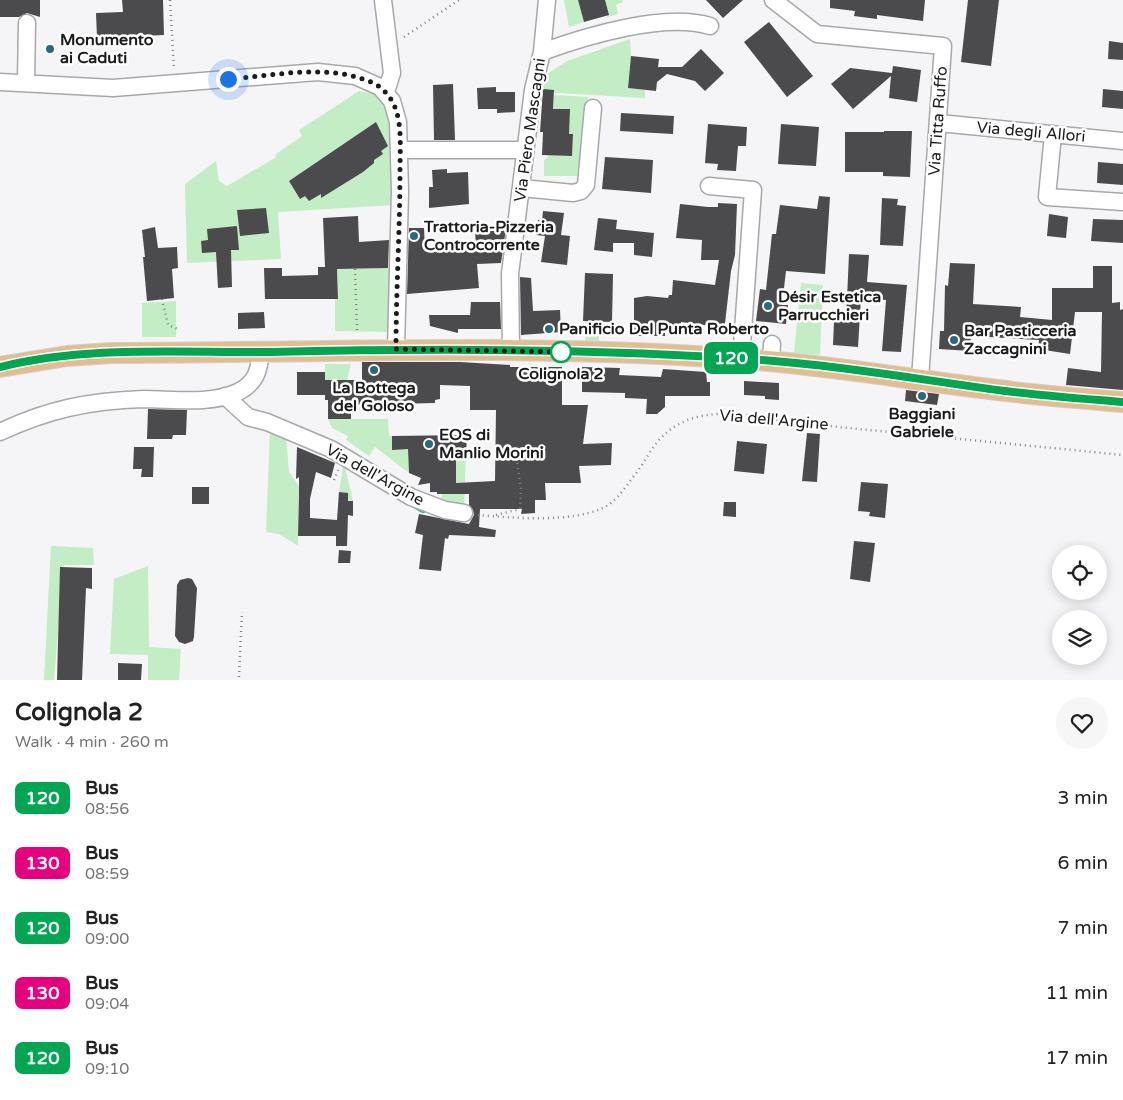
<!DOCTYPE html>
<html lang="en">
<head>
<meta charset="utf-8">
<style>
	:root { --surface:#fff; --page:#f6f6f6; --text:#222; --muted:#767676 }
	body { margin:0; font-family:"Varela Round",sans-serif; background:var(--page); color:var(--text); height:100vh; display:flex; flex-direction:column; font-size:19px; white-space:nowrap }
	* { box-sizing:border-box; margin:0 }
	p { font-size:16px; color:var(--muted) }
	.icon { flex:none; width:28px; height:28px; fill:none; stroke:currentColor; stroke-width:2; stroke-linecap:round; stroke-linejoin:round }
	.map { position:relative; height:680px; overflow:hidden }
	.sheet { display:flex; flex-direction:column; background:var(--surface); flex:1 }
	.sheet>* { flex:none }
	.badge { padding:0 10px; border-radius:8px; font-size:18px; line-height:32px }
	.buttons { position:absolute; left:1052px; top:545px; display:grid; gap:10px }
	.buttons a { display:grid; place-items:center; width:55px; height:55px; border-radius:50%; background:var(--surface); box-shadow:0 2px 12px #0003; font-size:25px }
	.you { position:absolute; width:25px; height:25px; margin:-12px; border:4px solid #fff; border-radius:50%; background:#1a73e8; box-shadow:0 0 0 8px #1a73e833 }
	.map>.badge { position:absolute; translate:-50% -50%; box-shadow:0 0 0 2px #fff }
	.round { display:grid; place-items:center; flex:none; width:52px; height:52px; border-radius:26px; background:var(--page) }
	.head { display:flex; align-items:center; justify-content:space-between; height:85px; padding:0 15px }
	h1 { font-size:24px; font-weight:700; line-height:38px }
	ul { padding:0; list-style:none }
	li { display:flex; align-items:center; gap:15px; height:65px; padding:0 15px }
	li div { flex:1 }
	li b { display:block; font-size:19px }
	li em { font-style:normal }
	li .badge { min-width:55px; font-weight:700; text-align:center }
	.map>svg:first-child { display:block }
	.green { fill:#c3edc4 }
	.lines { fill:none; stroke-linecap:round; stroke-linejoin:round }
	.stream { stroke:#5fa8aa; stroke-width:4.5 }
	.building { fill:#4b4a4c }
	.minor-casing { stroke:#a8a8aa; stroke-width:19 }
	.major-casing { stroke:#d1d1d1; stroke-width:22 }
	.path { stroke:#848485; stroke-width:2.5; stroke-dasharray:1 4; stroke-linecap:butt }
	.minor { stroke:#fff; stroke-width:16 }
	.major { stroke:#e4bc8d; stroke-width:20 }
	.line-casing { stroke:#fff; stroke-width:11 }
	.line { stroke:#00a651; stroke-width:8 }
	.walk { stroke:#1b1b1b; stroke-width:5; stroke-dasharray:0 9 }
	.poi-dot { fill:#266a7b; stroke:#fff; stroke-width:2 }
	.stop-dot { fill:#fff; stroke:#00a651; stroke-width:2.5 }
	.labels { text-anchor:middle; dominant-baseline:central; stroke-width:5; stroke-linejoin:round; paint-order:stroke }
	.poi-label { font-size:16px; font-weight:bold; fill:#1b1b1b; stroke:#fff; text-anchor:start }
	.street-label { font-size:16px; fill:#1b1b1b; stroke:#fff }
	.stop-label { font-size:16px; font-weight:bold; fill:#1b1b1b; stroke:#fff }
</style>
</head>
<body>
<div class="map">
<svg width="1123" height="680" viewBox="0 0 1123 680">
	<rect width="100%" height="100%" fill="#f5f5f7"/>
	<path class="green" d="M564,0H578L584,22L569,27Z
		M605,0H622L623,2L616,5L618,14L607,17Z
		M630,39L631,56L628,88L645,90V98L540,92L541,78L567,61Z
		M359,91L375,94C399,116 393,173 395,205L278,212L281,259L187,263L185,184L216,161L219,181L227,186L275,158L276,154L302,136L299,130Z
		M554,95L588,97L580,176H544V161L549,155L572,156L573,134H569V109H553Z
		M392,268L390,332L335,331V299L338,298L337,269Z
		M801,283L823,285L820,355L794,353Z
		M176,301V337H142V303Z
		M586,321L599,322V341H585Z
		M325,364H351L347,380H331L325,386Z
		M328,419H388L389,436H392V449H408L409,473L375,447L369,456L346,440L348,436L332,428Z
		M270,428L286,436L289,472L299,486L298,546L279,534L266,532Z
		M466,454L464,511L441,501L442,494H456V469H441L445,455Z
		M343,466L345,467L353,501L338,499Z
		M51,546L93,548L94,565H64L54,680H44Z
		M148,566L149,647L181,649L179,680H148V655L110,654L114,579Z"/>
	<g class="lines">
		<path class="stream" d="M413,505L423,511"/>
	</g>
	<path class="building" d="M0,0H40V17L27,13L19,17H0Z
		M122,0H163L164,35L97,38L96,13L123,12Z
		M578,0H605L609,15L584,22Z
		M706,0H743L723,18Z
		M830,0H925L923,21L877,15V19L854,16L855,11L830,8Z
		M968,0H999L991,66L961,62Z
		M769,22L813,76L787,97L744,42Z
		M1109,41L1123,43V60L1108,59Z
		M701,49L724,73L705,91L695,81L667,74L657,82L656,91L628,88L631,56L659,59L658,67H682Z
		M893,66L921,70L917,102L889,98L891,76L853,109L831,84L850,68L892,73Z
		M453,84L455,140H434L433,85Z
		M496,87V92H515V112L497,113V109H478L477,88Z
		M543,89L554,90L553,109H570L569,134H573L572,156L542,155L543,132H540Z
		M1103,89L1123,91V109L1102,107Z
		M621,113L674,116L673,134L620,131Z
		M376,122L388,146L381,151L383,154L374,160V163L363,172L321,198V194L309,201L305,196L300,199L289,181Z
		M708,124L747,127L746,146H738L736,171L717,170L718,164L705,163Z
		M781,124L819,127L816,166L778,164Z
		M884,131H912L910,177L883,176V172H845V132H884Z
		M605,157L653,160L651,193L602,189Z
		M1098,162L1123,164V185L1097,183Z
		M447,169V173L468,172L469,204L429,208V187H433L432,170Z
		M819,196L830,197L825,274L786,271L782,305H788L786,324L756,321L760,289L766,290L772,234H776L780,205L817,209Z
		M882,198L898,199L897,205L906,206L903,246L880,245Z
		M718,203L737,204L735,255L731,271L724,332L712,330V326L681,322L680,332H665V336H637L634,332V298L647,296L668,298L669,295H672L673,280L715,285L719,260H701L702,240L676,238L680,204L708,207H718Z
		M266,208L269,233L240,236L237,210Z
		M543,211L564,213L561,235L570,236L567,265L541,262L545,236L536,235L538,220L542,221Z
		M1049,214L1068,217L1066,238L1047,236Z
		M358,216L359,242L389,240L388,268L337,269L338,299H265L264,268H282V276L318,275V267H325L323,218Z
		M598,218L617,220L616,229L654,233L652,257L634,255V243H613V252L594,250Z
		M1093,219L1123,220V243L1091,241Z
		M237,226L239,250H231L232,287L218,288L216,252L202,253L201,241L208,240L207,229Z
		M155,227L158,248L177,247L178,268L172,269L174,298L147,301L143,257H145L142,230Z
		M409,228H424L425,249L444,247L445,250L476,244L475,231L506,228L501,263L477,264L479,288L407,294Z
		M849,254L869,255L867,282L907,285L901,352L882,351L886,300L861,298L858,347L833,345L834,321H846Z
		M950,263L975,264L973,304L1021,307L1020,317L1052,320V288H1093V266H1112V303L1120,302V310L1123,309V390L1066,385L1068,368L1101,372L1102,312H1075L1070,354L1038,349L1039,340L971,336L970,351L939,349L940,331H944L945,285L948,286Z
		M585,273L613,274L612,322L583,321Z
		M520,277L531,278L533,311L560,310L561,332L521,335Z
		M471,302H500L501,329H458V333L430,326L429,315H470Z
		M264,312L265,328L238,329V313Z
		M362,362H460L510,365V367H562V405H588L583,444L612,443L611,465L579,466L581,483H545L546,500H535V513L521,514L522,509H480L479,527L496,530L495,537L449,535L448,539L445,538L441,571L419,569L423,535L415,533L419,514L469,524L474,515L473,510L469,505V494H437V492H430V483L418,485L421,478L409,473L408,449L392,450V436L467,435L466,454H456V483L495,481L496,410H470V386L440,385V399L435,400V403L351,405V419H328V400H325V395H297V372H325V380H362Z
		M582,367L620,368L619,375L661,377L663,369L706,372L707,382H710V396H665V407L657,414H646L647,399L625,398V393L582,392Z
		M744,381L779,383V400L765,399V396L744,395Z
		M906,390L939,394L937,405L905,401Z
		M148,409L187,410L186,435H173L172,439H147Z
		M807,433L820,434L817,482L802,481Z
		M737,441L767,444L764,474L734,471Z
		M134,447H154L153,477H141L142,469H133Z
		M297,447L335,463L331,478L316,472L310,499V518L337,520L339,492L348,493V501H353V516L348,515L347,546H336V536H298L299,496V477L296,479Z
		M861,482L888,484L885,518L869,516L870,512L858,511Z
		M192,487H209V504H192Z
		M724,502H736V517L723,516Z
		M854,541L875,543L870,582L850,579Z
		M339,550L351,551L350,563H338Z
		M60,567L92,568V589L86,588L82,680H57Z
		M188,578L192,579L197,588L194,636L193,641L185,644L179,642L175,636L177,585L180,580Z
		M118,663L142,664L141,680H118Z"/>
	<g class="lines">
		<g class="minor-casing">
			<path id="minor" d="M383,0L392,73L386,92
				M773,0L817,34L943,46L920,379
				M542,52C586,36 665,12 710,26
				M0,82L113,88L318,72L355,76L380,87L392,101L398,122L400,191L396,349
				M26,82L27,23
				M939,123L1123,141
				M1053,134L1047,197L1123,202
				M400,150H525
				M709,186L753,190L741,359
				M522,188L573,193L581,191L586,185L593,108
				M511,350L510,274L533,90L542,52L547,0
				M771,361L772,344
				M225,396L248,417L267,422L331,449L411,497L445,510L464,513
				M0,432C49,409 89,401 143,399C174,399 209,405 238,392C256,383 259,371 261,352"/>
		</g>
		<g class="major-casing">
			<path id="major" d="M0,367L67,356L111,353C321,353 533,343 743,359C831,365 918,381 1006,391C1045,396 1084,399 1123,402"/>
		</g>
		<path class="path" d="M170,0L174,69
			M404,37L459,0
			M355,269L357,331
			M162,299L168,325L180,330
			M334,480L338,470
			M478,515C513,518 570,523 603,508C618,501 627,484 637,472C645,461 652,447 661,438C694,403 746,414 788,422L1123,455
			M496,515L520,509L521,489L517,462
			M239,677L242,612"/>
		<use href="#minor" class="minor"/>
		<use href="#major" class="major"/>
	</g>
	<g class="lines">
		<g class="line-casing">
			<path id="line" d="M0,367C87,345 182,353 271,352C438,348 607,348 774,361C852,367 928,381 1005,391C1044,396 1084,399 1123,402"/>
		</g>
		<use href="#line" class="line"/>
		<path class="walk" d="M228,79C275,76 326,63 371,82C383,87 392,98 396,110C402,128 400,151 400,170C400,230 396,289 396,349L563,352H561"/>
	</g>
	<g class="poi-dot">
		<circle cx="50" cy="49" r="5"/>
		<circle cx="414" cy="236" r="5"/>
		<circle cx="768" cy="306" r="5"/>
		<circle cx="549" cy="329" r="5"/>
		<circle cx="954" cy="340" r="5"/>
		<circle cx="374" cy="370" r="5"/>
		<circle cx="922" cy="396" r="5"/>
		<circle cx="429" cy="444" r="5"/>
	</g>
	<circle class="stop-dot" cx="561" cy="352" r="10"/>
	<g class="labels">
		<g class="poi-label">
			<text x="60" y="40">Monumento<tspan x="60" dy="18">ai Caduti</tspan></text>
			<text x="424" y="227">Trattoria-Pizzeria<tspan x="424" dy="18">Controcorrente</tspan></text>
			<text x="778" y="297">Désir Estetica<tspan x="778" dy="18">Parrucchieri</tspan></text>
			<text x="559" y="329">Panificio Del Punta Roberto</text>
			<text x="964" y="331">Bar Pasticceria<tspan x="964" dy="18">Zaccagnini</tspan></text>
			<text x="374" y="388" text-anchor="middle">La Bottega<tspan x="374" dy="18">del Goloso</tspan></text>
			<text x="922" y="414" text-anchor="middle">Baggiani<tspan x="922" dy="18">Gabriele</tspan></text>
			<text x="439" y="435">EOS di<tspan x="439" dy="18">Manlio Morini</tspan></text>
		</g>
		<g class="street-label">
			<text transform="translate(938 121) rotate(-86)">Via Titta Ruffo</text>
			<text transform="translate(530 130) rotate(-82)">Via Piero Mascagni</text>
			<text transform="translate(1031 132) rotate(5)">Via degli Allori</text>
			<text transform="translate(774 420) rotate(5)">Via dell'Argine</text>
			<text transform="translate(375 475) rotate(29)">Via dell'Argine</text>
		</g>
		<g class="stop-label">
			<text x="561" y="374">Colignola 2</text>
		</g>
	</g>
</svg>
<div class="buttons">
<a><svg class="icon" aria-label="locate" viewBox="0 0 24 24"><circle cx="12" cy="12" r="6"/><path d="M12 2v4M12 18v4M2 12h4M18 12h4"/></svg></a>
<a><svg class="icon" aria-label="layers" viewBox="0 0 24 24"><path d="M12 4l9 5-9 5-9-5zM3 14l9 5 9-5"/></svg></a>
</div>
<div class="you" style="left:228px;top:79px"></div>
<b class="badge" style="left:731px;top:358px;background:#00a651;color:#fff">120</b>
</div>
<section class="sheet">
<div class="head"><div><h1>Colignola 2</h1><p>Walk · 4 min · 260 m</p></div><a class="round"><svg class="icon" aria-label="heart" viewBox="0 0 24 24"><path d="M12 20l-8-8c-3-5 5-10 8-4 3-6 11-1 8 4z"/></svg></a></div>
<ul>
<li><span class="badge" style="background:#00a651;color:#fff">120</span><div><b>Bus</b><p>08:56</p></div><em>3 min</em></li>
<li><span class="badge" style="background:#e6007e;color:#fff">130</span><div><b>Bus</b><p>08:59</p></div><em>6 min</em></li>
<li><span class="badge" style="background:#00a651;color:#fff">120</span><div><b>Bus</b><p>09:00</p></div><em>7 min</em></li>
<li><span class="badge" style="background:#e6007e;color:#fff">130</span><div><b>Bus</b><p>09:04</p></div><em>11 min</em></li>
<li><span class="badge" style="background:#00a651;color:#fff">120</span><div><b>Bus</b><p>09:10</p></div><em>17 min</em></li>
</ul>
</section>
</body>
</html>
